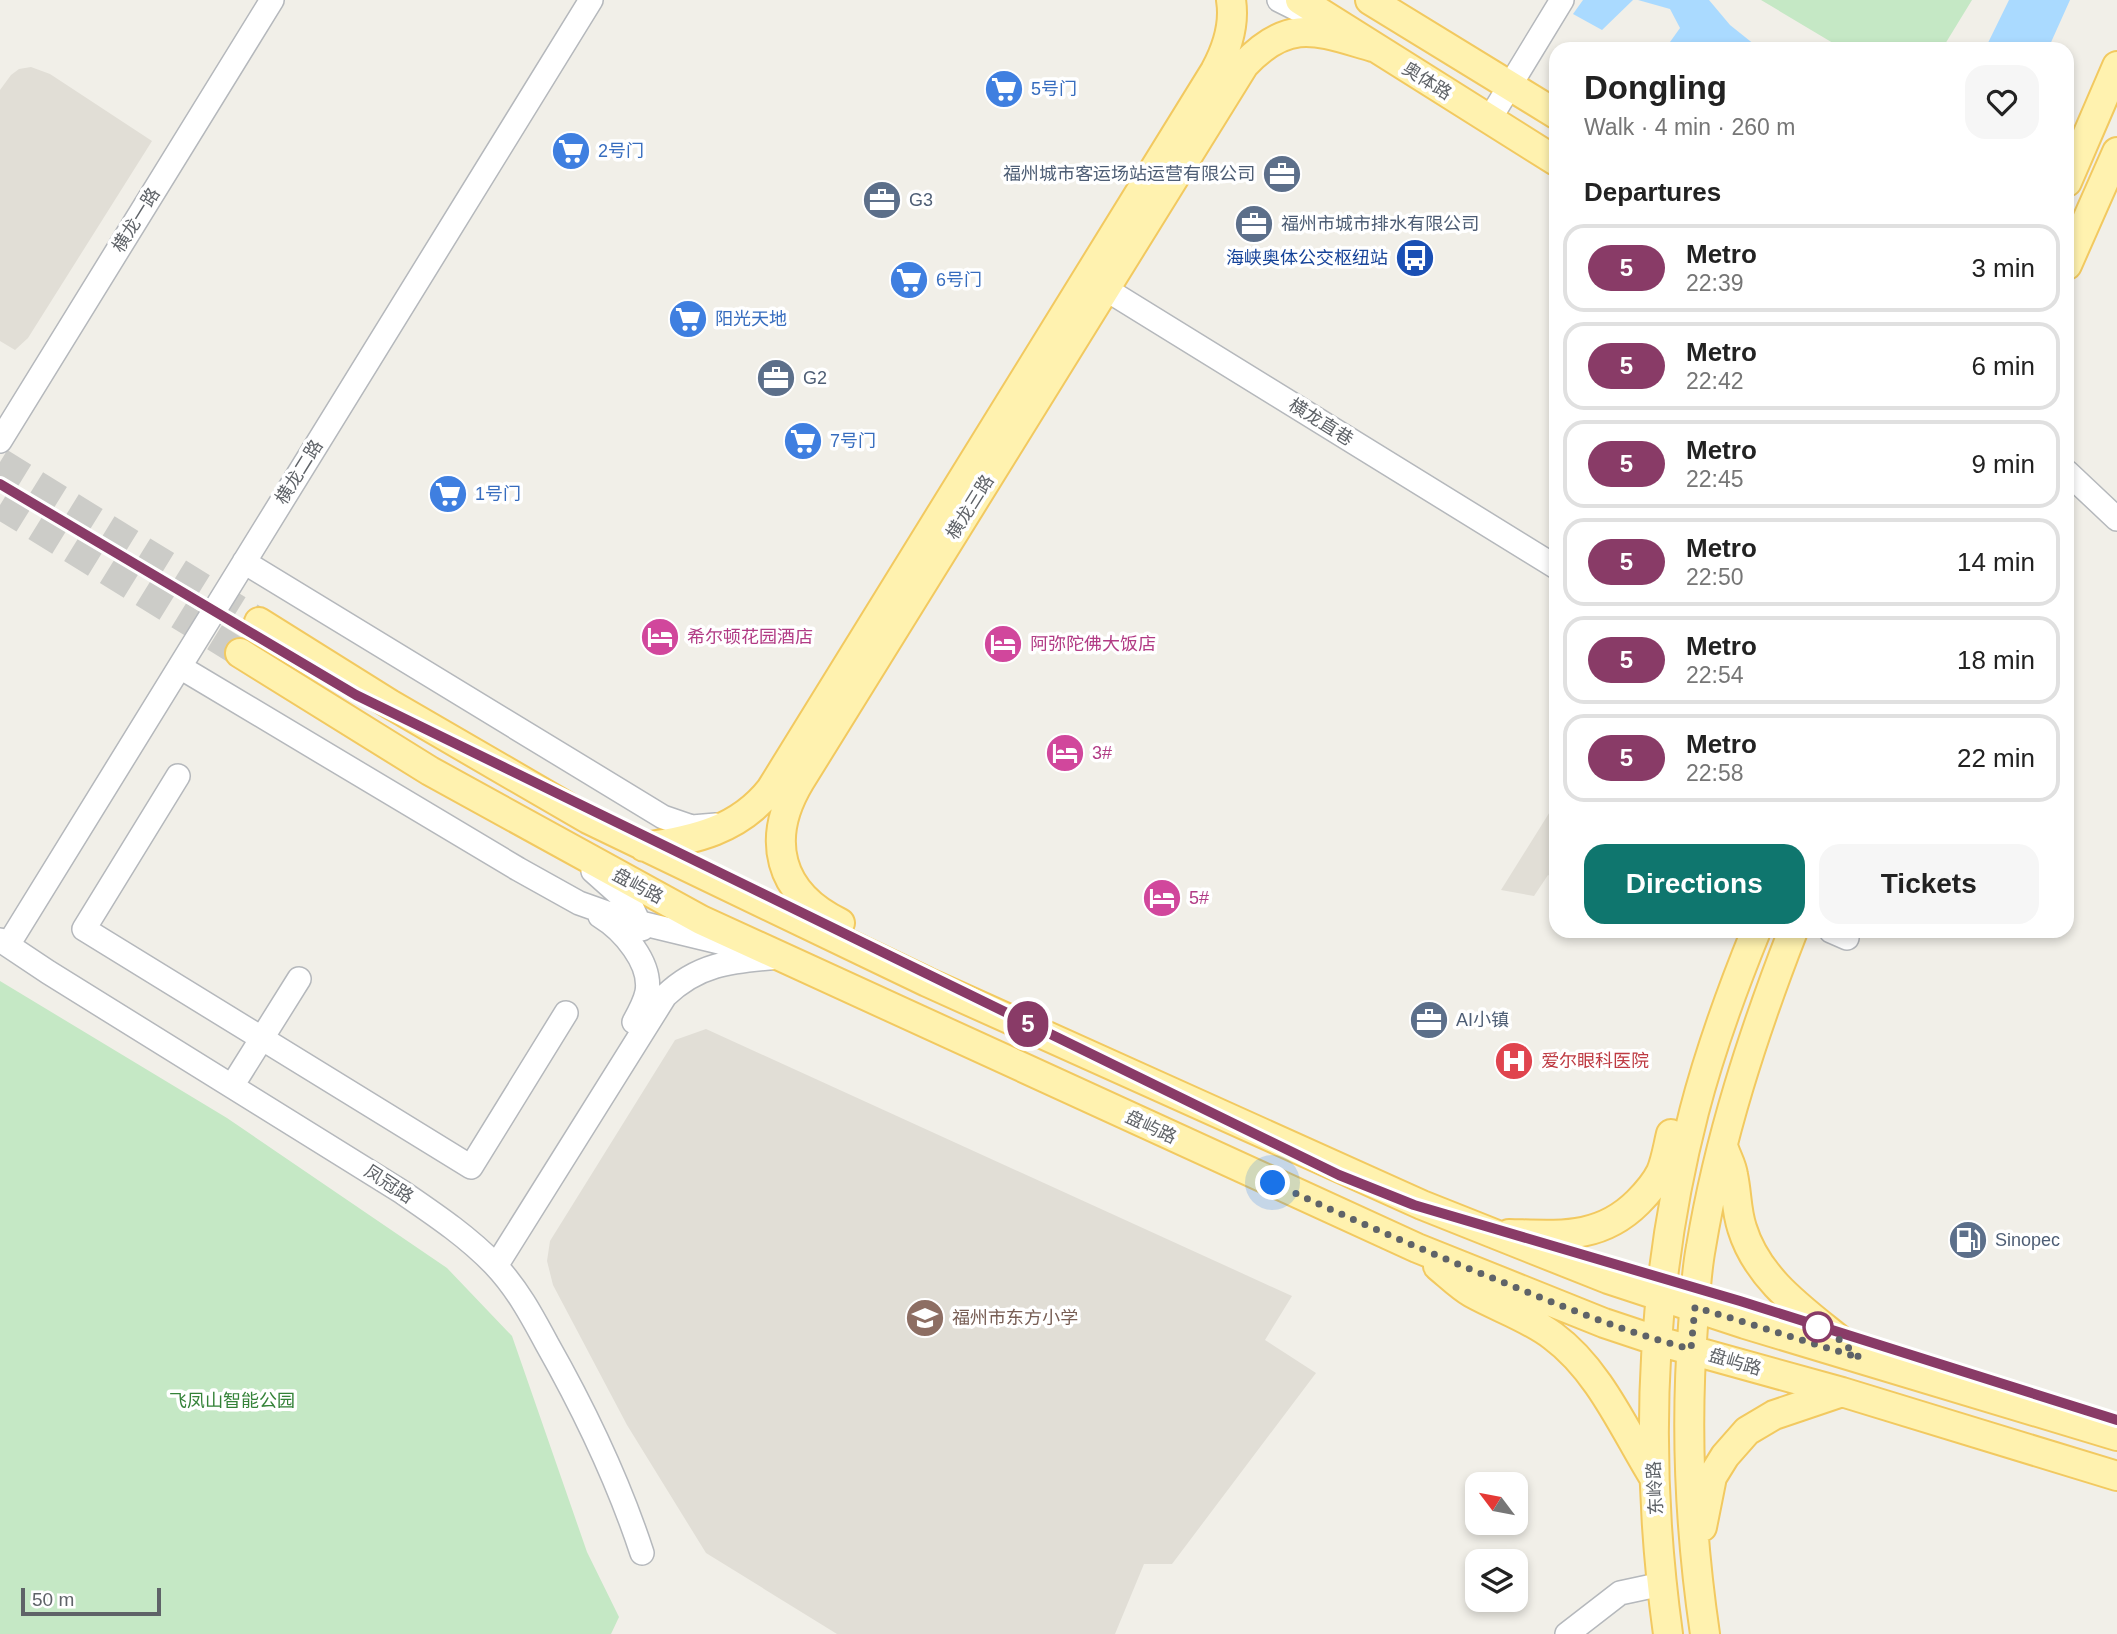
<!DOCTYPE html>
<html lang="en">
<head>
<meta charset="utf-8">
<style>
	:root { --surface:#fff; --page:#f6f6f6; --text:#222; --muted:#767676; --line:#e0e0e0; --accent:#0f766e }
	body { margin:0; font-family:Helvetica,"Noto Sans SC",sans-serif; background:var(--page); color:var(--text); height:100vh; display:flex; flex-direction:column; font-size:26px; white-space:nowrap }
	* { box-sizing:border-box; margin:0 }
	p { font-size:23px; color:var(--muted) }
	.icon { flex:none; width:38px; height:38px; fill:none; stroke:currentColor; stroke-width:2; stroke-linecap:round; stroke-linejoin:round }
	.map { position:relative; flex:1; overflow:hidden }
	.details { position:absolute; left:1549px; top:42px; width:525px; height:896px; display:flex; flex-direction:column; background:var(--surface); border-radius:21px; box-shadow:0 4px 10px #0003 }
	.details>* { flex:none }
	.badge { padding:0 14px; border-radius:23px; font-size:24px; line-height:46px }
	.needle { width:46px; rotate:302deg }
	.controls { position:absolute; left:1465px; top:1472px; display:grid; gap:14px }
	.controls a { display:grid; place-items:center; width:63px; height:63px; border-radius:14px; background:var(--surface); box-shadow:0 4px 10px #0003; font-size:35px }
	.scale { position:absolute; left:21px; bottom:18px; width:140px; box-sizing:border-box; padding-left:7px; border:4px solid #5f6368; border-top:0; font-size:19px; line-height:24px; white-space:nowrap; color:#5f6368; -webkit-text-stroke:5px #fff; paint-order:stroke }
	.you { position:absolute; width:35px; height:35px; margin:-18px; border:5px solid #fff; border-radius:50%; background:#1a73e8; box-shadow:0 0 0 10px #1a73e833 }
	.map>.badge { position:absolute; translate:-50% -50%; box-shadow:0 0 0 4px #fff }
	h2 { padding:0 35px; font-size:26px; line-height:63px }
	.round { display:grid; place-items:center; flex:none; width:74px; height:74px; border-radius:21px; background:var(--page) }
	.head { display:flex; align-items:center; justify-content:space-between; height:119px; padding:0 35px }
	h1 { font-size:33px; font-weight:700; line-height:52px }
	.cta { display:flex; gap:14px; margin-top:auto; padding:14px 35px }
	.cta a { flex:1; height:80px; border-radius:21px; background:var(--accent); color:#fff; font-size:28px; font-weight:700; line-height:80px; text-align:center }
	.cta a+a { background:var(--page); color:var(--text) }
	ul { padding:0; list-style:none }
	li { display:flex; align-items:center; gap:21px; height:88px; margin:0 14px 10px; padding:0 21px; border:4px solid var(--line); border-radius:21px }
	li div { flex:1 }
	li b { display:block; font-size:26px }
	li em { font-style:normal }
	li .badge { min-width:77px; font-weight:700; text-align:center }
	.map>svg:first-child { display:block }
	.education { fill:#e1ded6 }
	.green { fill:#c5e8c5 }
	.water { fill:#aadaff }
	.lines { fill:none; stroke-linecap:round; stroke-linejoin:round }
	.major-tunnel { stroke:#ccccc8; stroke-width:28; stroke-dasharray:28 14; stroke-linecap:butt }
	.minor-casing { stroke:#b5b8bc; stroke-width:26 }
	.major-casing { stroke:#f2c960; stroke-width:32 }
	.minor { stroke:#fff; stroke-width:23 }
	.major { stroke:#fff2af; stroke-width:28 }
	.line-casing { stroke:#fff; stroke-width:16 }
	.line { stroke:#893b67; stroke-width:10 }
	.walk { stroke:#5f6368; stroke-width:7; stroke-dasharray:0 12.6 }
	.stop-dot { fill:#fff; stroke:#893b67; stroke-width:3.5 }
	.labels { text-anchor:middle; dominant-baseline:central; stroke-width:7; stroke-linejoin:round; paint-order:stroke }
	.street-label { font-size:18px; fill:#5f6368; stroke:#fff }
	.shop-label { font-size:18px; fill:#366cbe; stroke:#fff; text-anchor:start }
	.service-label { font-size:18px; fill:#4e5e75; stroke:#fff; text-anchor:start }
	.transit-label { font-size:18px; fill:#164399; stroke:#fff; text-anchor:end }
	.hotel-label { font-size:18px; fill:#b23c85; stroke:#fff; text-anchor:start }
	.health-label { font-size:18px; fill:#be3a42; stroke:#fff; text-anchor:start }
	.education-label { font-size:18px; fill:#785e54; stroke:#fff; text-anchor:start }
	.park-label { font-size:18px; fill:#348238; stroke:#fff }
</style>
</head>
<body>
<div class="map">
<svg width="2117" height="1634" viewBox="0 0 2117 1634">
	<rect width="100%" height="100%" fill="#f1efe8"/>
	<path class="education" d="M31,67L50,74L152,141L28,338L15,350L0,341V90L11,75L19,69Z
		M1556,802V879L1548,875L1534,896L1501,890Z
		M706,1029L1292,1296L1265,1340L1316,1373L1172,1564H1144L1115,1634H837L706,1553L627,1425L553,1285L547,1261L550,1241L675,1040Z"/>
	<path class="green" d="M1761,0H1972L1942,49H1843Z
		M0,981L227,1118L447,1268L512,1336L587,1552L619,1617L611,1634H0Z"/>
	<path class="water" d="M1583,0H1633L1602,30L1573,14Z
		M1638,0H1709L1730,25L1760,49H1665L1680,28L1670,9Z
		M2009,0H2070L2048,49H1985Z"/>
	<g class="lines">
		<path class="major-tunnel" d="M0,462L259,622
			M0,505L240,653"/>
		<g class="minor-casing">
			<path id="minor" d="M1279,0L1313,17
				M1489,120L1562,0
				M1091,280L1556,567
				M0,441L272,0
				M2067,472L2117,519
				M244,562L663,817L692,827L716,825
				M180,667L518,869L579,903L624,919L740,947
				M178,776L84,929L471,1167L566,1013
				M593,871L630,904L642,929
				M600,916C623,930 652,963 647,992C645,1002 639,1013 634,1022
				M1831,931L1847,938
				M0,940L48,972L402,1192C434,1214 467,1236 494,1264C517,1288 532,1316 547,1344C585,1411 618,1480 642,1553
				M8,945L591,0
				M232,1086L299,979
				M496,1266L665,996C700,962 735,961 780,957
				M1567,1634L1620,1593L1662,1584"/>
		</g>
		<g class="major-casing">
			<path id="major" d="M1300,0L1556,161
				M1370,0L1556,114
				M2067,182L2117,66
				M2067,265L2117,152
				M259,622L390,704L588,819L927,982L1422,1205L1608,1279L1745,1324L2117,1436
				M240,653L430,771L701,920L1417,1248L1604,1323L1658,1341L1842,1392L2117,1476
				M644,847C694,840 739,830 771,789L1215,71C1227,49 1235,25 1231,0
				M840,923C778,893 765,839 800,781L1244,65C1289,17 1317,31 1373,47
				M1724,1149C1727,1158 1732,1166 1733,1175C1737,1193 1736,1210 1742,1228C1759,1284 1811,1315 1853,1351
				M1509,1234C1559,1235 1600,1240 1638,1202C1647,1193 1655,1184 1661,1172C1666,1160 1668,1146 1671,1134
				M1438,1266C1449,1275 1460,1286 1472,1293C1499,1308 1528,1317 1553,1336C1599,1370 1624,1429 1653,1476
				M1702,1527L1712,1477L1725,1456L1747,1431L1774,1415L1842,1392
				M1668,1634C1644,1460 1650,1282 1694,1112C1710,1050 1732,990 1756,931
				M1705,1634C1690,1532 1685,1430 1693,1326C1695,1300 1696,1273 1701,1247C1719,1138 1753,1034 1793,931"/>
		</g>
		<use href="#minor" class="minor"/>
		<use href="#major" class="major"/>
	</g>
	<g class="lines">
		<g class="line-casing">
			<path id="line" d="M0,484L356,695L1339,1175L1414,1205L1740,1301L2117,1420"/>
		</g>
		<use href="#line" class="line"/>
		<path class="walk" d="M1273,1183C1355,1221 1436,1256 1520,1289C1576,1312 1632,1334 1691,1349L1695,1307L1860,1358L1815,1318L1818,1327"/>
	</g>
	<defs>
		<g id="supermarket-disc" transform="scale(2.0125)"><circle r="9.5" fill="#3f7fe0" stroke="#fff"/><path d="M-6-5.5h2.5l.6 2H6L4.5 2H-2.5L-4.4-4H-6ZM-1.5 3.2a1.3 1.3 0 1 0 .1 0ZM3 3.2a1.3 1.3 0 1 0 .1 0Z" fill="#fff"/></g>
		<g id="office-disc" transform="scale(2.0125)"><circle r="9.5" fill="#5c6f8a" stroke="#fff"/><path d="M-6-3h4V-5.5h4V-3h4V5H-6ZM-1-4.5V-3h2v-1.5ZM-6 0V1H6V0Z" fill="#fff"/></g>
		<g id="bus-disc" transform="scale(2.0125)"><circle r="9.5" fill="#1a4fb4" stroke="#fff"/><path d="M-5-6H5V4H4V6H2V4H-2V6H-4V4H-5ZM-3.5-4V0h7V-4ZM-3.5 1.2v1.5H-2V1.2ZM2 1.2v1.5H3.5V1.2Z" fill="#fff"/></g>
		<g id="hotel-disc" transform="scale(2.0125)"><circle r="9.5" fill="#d1479c" stroke="#fff"/><path d="M-6-4.5h1.5V1H6V5H4.5V3h-9V5H-6ZM-4 0a1.8 1.8 0 1 1 3.6 0ZM.5 0V-2.5h3Q6-2.5 6 0Z" fill="#fff"/></g>
		<g id="hospital-disc" transform="scale(2.0125)"><circle r="9.5" fill="#e0444e" stroke="#fff"/><path d="M-5-5h3v3.5h4V-5h3V5h-3V1.5h-4V5h-3Z" fill="#fff"/></g>
		<g id="fuel-disc" transform="scale(2.0125)"><circle r="9.5" fill="#5c6f8a" stroke="#fff"/><path d="M-5.5-6h7V0h2V4h1.3V-2.5L3-4.5l.8-.8L6-3V5H2.5V1h-1V6h-7ZM-4.2-4.7v3.2H.2V-4.7Z" fill="#fff"/></g>
		<g id="school-disc" transform="scale(2.0125)"><circle r="9.5" fill="#8d6e63" stroke="#fff"/><path d="M0-5L7-2L0 1L-7-2ZM-4 1L0 2.5L4 1V4Q0 6-4 4Z" fill="#fff"/></g>
	</defs>
	<g fill-rule="evenodd">
		<use href="#supermarket-disc" x="1004" y="89"/>
		<use href="#supermarket-disc" x="571" y="151"/>
		<use href="#office-disc" x="1282" y="174"/>
		<use href="#office-disc" x="882" y="200"/>
		<use href="#office-disc" x="1254" y="224"/>
		<use href="#bus-disc" x="1415" y="258"/>
		<use href="#supermarket-disc" x="909" y="280"/>
		<use href="#supermarket-disc" x="688" y="319"/>
		<use href="#office-disc" x="776" y="378"/>
		<use href="#supermarket-disc" x="803" y="441"/>
		<use href="#supermarket-disc" x="448" y="494"/>
		<use href="#hotel-disc" x="660" y="637"/>
		<use href="#hotel-disc" x="1003" y="644"/>
		<use href="#hotel-disc" x="1065" y="753"/>
		<use href="#hotel-disc" x="1162" y="898"/>
		<use href="#office-disc" x="1429" y="1020"/>
		<use href="#hospital-disc" x="1514" y="1061"/>
		<use href="#fuel-disc" x="1968" y="1240"/>
		<use href="#school-disc" x="925" y="1318"/>
	</g>
	<circle class="stop-dot" cx="1818" cy="1327" r="14"/>
	<g class="labels">
		<g class="street-label">
			<text transform="translate(1427 81) rotate(32)">奥体路</text>
			<text transform="translate(136 220) rotate(-58)">横龙一路</text>
			<text transform="translate(1321 422) rotate(32)">横龙直巷</text>
			<text transform="translate(299 472) rotate(-58)">横龙二路</text>
			<text transform="translate(970 507) rotate(-58)">横龙三路</text>
			<text transform="translate(638 886) rotate(28)">盘屿路</text>
			<text transform="translate(1151 1127) rotate(25)">盘屿路</text>
			<text transform="translate(389 1184) rotate(33)">凤冠路</text>
			<text transform="translate(1735 1362) rotate(16)">盘屿路</text>
			<text transform="translate(1655 1488) rotate(-93)">东岭路</text>
		</g>
		<g class="shop-label">
			<text x="1031" y="89">5号门</text>
			<text x="598" y="151">2号门</text>
			<text x="936" y="280">6号门</text>
			<text x="715" y="319">阳光天地</text>
			<text x="830" y="441">7号门</text>
			<text x="475" y="494">1号门</text>
		</g>
		<g class="service-label">
			<text x="1255" y="174" text-anchor="end">福州城市客运场站运营有限公司</text>
			<text x="909" y="200">G3</text>
			<text x="1281" y="224">福州市城市排水有限公司</text>
			<text x="803" y="378">G2</text>
			<text x="1456" y="1020">AI小镇</text>
			<text x="1995" y="1240">Sinopec</text>
		</g>
		<g class="transit-label">
			<text x="1388" y="258">海峡奥体公交枢纽站</text>
		</g>
		<g class="hotel-label">
			<text x="687" y="637">希尔顿花园酒店</text>
			<text x="1030" y="644">阿弥陀佛大饭店</text>
			<text x="1092" y="753">3#</text>
			<text x="1189" y="898">5#</text>
		</g>
		<g class="health-label">
			<text x="1541" y="1061">爱尔眼科医院</text>
		</g>
		<g class="education-label">
			<text x="952" y="1318">福州市东方小学</text>
		</g>
		<g class="park-label">
			<text x="232" y="1401">飞凤山智能公园</text>
		</g>
	</g>
</svg>
<div class="controls">
<a><svg class="needle" viewBox="-14 -14 28 28"><path d="M0-13l5 13h-10z" fill="#e53935"/><path d="M0 13l5-13h-10z" fill="#767676"/></svg></a>
<a><svg class="icon" aria-label="layers" viewBox="0 0 24 24"><path d="M12 4l9 5-9 5-9-5zM3 14l9 5 9-5"/></svg></a>
</div>
<div class="scale">50 m</div>
<div class="you" style="left:1273px;top:1183px"></div>
<b class="badge" style="left:1028px;top:1024px;background:#893b67;color:#fff">5</b>
<section class="details">
<div class="head"><div><h1>Dongling</h1><p>Walk · 4 min · 260 m</p></div><a class="round"><svg class="icon" aria-label="heart" viewBox="0 0 24 24"><path d="M12 20l-8-8c-3-5 5-10 8-4 3-6 11-1 8 4z"/></svg></a></div>
<h2>Departures</h2>
<ul>
<li><span class="badge" style="background:#893b67;color:#fff">5</span><div><b>Metro</b><p>22:39</p></div><em>3 min</em></li>
<li><span class="badge" style="background:#893b67;color:#fff">5</span><div><b>Metro</b><p>22:42</p></div><em>6 min</em></li>
<li><span class="badge" style="background:#893b67;color:#fff">5</span><div><b>Metro</b><p>22:45</p></div><em>9 min</em></li>
<li><span class="badge" style="background:#893b67;color:#fff">5</span><div><b>Metro</b><p>22:50</p></div><em>14 min</em></li>
<li><span class="badge" style="background:#893b67;color:#fff">5</span><div><b>Metro</b><p>22:54</p></div><em>18 min</em></li>
<li><span class="badge" style="background:#893b67;color:#fff">5</span><div><b>Metro</b><p>22:58</p></div><em>22 min</em></li>
</ul>
<div class="cta"><a>Directions</a><a>Tickets</a></div>
</section>
</div>
</body>
</html>
